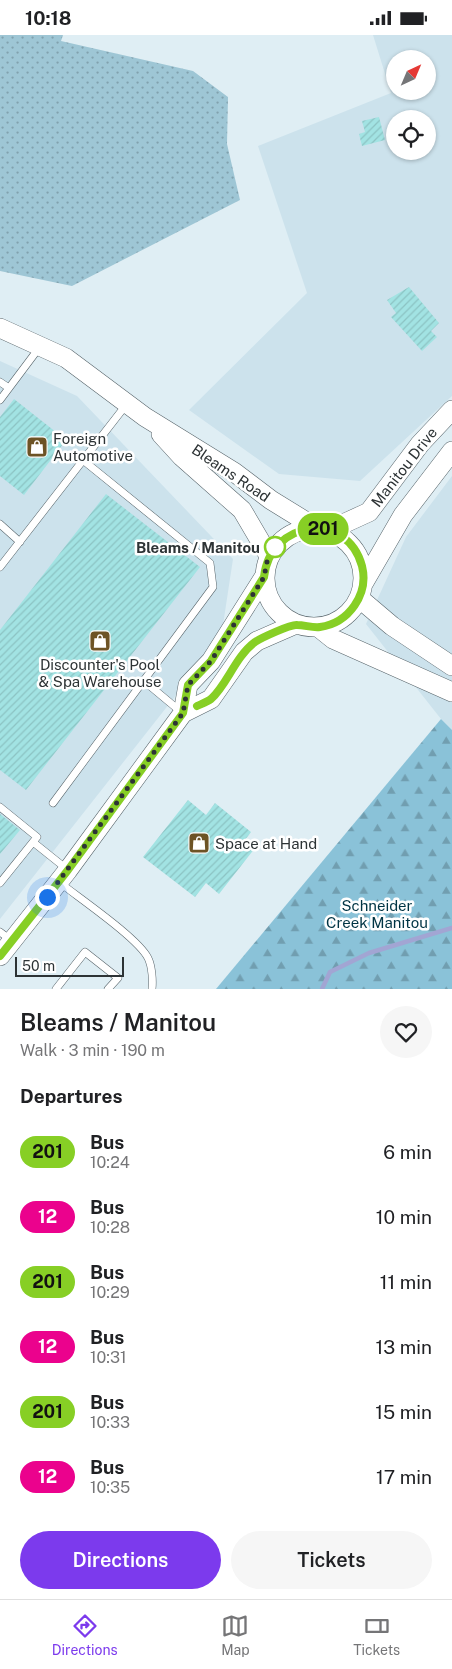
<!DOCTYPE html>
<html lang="en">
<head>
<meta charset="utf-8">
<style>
	:root { --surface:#fff; --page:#f6f6f6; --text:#202124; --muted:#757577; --line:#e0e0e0; --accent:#7c3aed }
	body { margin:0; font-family:"Public Sans",sans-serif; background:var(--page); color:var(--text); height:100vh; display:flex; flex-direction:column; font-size:19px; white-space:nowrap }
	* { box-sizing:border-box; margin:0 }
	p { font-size:16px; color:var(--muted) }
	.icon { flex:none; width:28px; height:28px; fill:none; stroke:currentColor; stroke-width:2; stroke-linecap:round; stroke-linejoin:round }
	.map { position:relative; height:954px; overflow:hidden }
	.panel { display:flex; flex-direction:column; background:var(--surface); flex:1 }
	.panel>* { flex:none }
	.badge { padding:0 10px; border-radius:16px; font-size:18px; line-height:32px }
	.needle { width:32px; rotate:44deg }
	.tools { position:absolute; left:386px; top:15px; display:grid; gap:10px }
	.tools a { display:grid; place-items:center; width:50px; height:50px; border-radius:50%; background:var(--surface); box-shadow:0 1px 4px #0004; font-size:25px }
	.scale { position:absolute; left:15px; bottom:12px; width:109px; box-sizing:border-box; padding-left:5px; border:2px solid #2d3335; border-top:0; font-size:14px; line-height:18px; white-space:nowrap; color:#2d3335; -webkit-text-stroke:4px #fff; paint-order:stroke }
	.you { position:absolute; width:25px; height:25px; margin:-12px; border:4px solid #fff; border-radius:50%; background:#1a73e8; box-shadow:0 0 0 8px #1a73e833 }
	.map>.badge { position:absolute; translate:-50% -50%; box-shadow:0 0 0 2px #fff }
	h2 { padding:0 20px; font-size:19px; line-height:45px }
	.round { display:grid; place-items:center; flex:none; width:52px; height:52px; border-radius:26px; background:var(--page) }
	.summary { display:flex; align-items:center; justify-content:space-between; height:85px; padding:0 20px }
	h1 { font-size:24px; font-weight:600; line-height:38px }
	.action { display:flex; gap:10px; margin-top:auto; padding:10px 20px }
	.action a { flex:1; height:58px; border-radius:30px; background:var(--accent); color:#fff; font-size:20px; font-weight:600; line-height:58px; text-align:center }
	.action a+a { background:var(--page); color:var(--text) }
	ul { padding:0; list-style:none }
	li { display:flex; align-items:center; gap:15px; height:65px; padding:0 20px }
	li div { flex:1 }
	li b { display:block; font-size:19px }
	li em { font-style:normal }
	li .badge { min-width:55px; font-weight:700; text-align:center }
	.status { display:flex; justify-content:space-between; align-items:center; height:35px; padding:0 25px; background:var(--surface); direction:ltr }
	.status svg { height:14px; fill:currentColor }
	.tab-bar { display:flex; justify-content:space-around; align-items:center; height:70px; border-top:1px solid var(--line); background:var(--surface); font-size:14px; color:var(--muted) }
	.tab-bar a { display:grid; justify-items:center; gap:2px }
	.tab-bar .active { color:var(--accent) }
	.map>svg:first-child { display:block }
	.built { fill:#cce2ec; fill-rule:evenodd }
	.grass { fill:url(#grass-dots) }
	.forest { fill:url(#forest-firs) }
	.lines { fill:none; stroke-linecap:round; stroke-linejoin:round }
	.stream { stroke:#a2a5d3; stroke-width:4.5 }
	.building { fill:url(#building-hatch) }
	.service-casing { stroke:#566369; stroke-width:8 }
	.secondary-casing { stroke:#566369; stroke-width:20 }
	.service { stroke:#fff; stroke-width:7 }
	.secondary { stroke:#fff; stroke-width:19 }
	.line-casing { stroke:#fff; stroke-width:11 }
	.line { stroke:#87cf25; stroke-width:8 }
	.walk { stroke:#2d3335; stroke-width:5; stroke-dasharray:0 9 }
	.stop-dot { fill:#fff; stroke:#87cf25; stroke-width:2.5 }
	.labels { text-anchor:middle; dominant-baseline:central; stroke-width:5; stroke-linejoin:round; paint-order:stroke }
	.poi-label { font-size:15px; fill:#2d3335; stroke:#fff; text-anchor:start }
	.street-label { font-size:15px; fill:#2d3335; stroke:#fff }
	.stop-label { font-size:15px; font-weight:bold; fill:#2d3335; stroke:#fff; text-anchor:end }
	.park-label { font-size:15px; fill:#003444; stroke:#fff }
</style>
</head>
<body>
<div class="status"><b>10:18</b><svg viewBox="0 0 49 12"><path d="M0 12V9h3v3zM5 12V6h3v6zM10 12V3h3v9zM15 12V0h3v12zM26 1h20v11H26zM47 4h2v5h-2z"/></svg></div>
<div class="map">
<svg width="452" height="954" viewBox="0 0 452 954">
	<defs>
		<pattern id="grass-dots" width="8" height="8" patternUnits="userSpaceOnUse" patternTransform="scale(1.25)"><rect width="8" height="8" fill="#9ec6d5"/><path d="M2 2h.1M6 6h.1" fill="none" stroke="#81a1ae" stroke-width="1.8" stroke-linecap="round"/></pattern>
		<pattern id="forest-firs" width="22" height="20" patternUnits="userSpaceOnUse" patternTransform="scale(1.25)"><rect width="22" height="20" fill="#8ac2d8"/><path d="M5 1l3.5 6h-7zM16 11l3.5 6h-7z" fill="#719eb0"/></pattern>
		<pattern id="building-hatch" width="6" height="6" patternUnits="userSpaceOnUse" patternTransform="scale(1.25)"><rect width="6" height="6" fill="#a2e3e3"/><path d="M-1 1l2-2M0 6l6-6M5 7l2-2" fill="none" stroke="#8cc3c3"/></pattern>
	</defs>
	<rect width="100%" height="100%" fill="#dfeef4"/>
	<path class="built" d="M373,0H452V361L360,446L279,439L189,375L307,258L258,111L391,58ZM395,24H428V56H395ZM395,84H428V116H395Z
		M0,326L77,361L233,524L221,603L0,884Z
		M452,441V695L441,684L366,589L406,502Z"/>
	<path class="grass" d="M0,0H63L61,6L193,36L228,62L227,109L240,165L72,251L0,236Z"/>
	<path class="forest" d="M441,684L452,695V954H216Z"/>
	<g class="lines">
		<path class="stream" d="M322,954L330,937L369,918L452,893"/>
	</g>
	<path class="building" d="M379,82L385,105L362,111L359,99L365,97L362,86Z
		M409,252L439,288L431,296L437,302L422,316L391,282L396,278L387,265Z
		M14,364L66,405L24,460L0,441V382Z
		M106,459L200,532L26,755L0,735V595Z
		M188,765L206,780L215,768L251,797L245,805L255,813L219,859L206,848L195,862L143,822Z
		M0,779L20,795L0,819Z"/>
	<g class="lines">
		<g class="service-casing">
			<path id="service" d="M0,347L9,353
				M0,365L39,313
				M0,489L20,507
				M0,532L126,370
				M144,646L180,676
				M53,768L213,552L210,528L84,426
				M0,772L37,802L0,848
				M33,807L68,835
				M59,847C79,863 138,903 148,923C152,931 153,946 152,954
				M0,897L12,906
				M56,954L85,917L118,943L108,954"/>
		</g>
		<g class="secondary-casing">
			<path id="secondary" d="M0,293L66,323L145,382L234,437L271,465L318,494
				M161,399L182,422L242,475L269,521
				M265 543a49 49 0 1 1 98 0a49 49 0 1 1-98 0Z
				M324,495L345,488L369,477L420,409L452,375
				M363,549L403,480L452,416
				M359,563L392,591L452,631
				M318,592L333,604L452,657
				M183,678L211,664L244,617L257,606L296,589
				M0,921L68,835L183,678L188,650L211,626L264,542"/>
		</g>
		<use href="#service" class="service"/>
		<use href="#secondary" class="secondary"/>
	</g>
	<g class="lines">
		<g class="line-casing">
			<path id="line" d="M0,921L68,835L183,678L188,650L211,626L264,542C270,485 347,475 362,531C369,559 349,588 320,592C312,593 305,590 297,590C291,589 261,603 255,607C235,622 227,650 211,664C207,667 201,669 197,671"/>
		</g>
		<use href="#line" class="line"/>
		<path class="walk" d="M47,862L183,678L188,650L211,626L264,542L267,527L275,512"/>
	</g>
	<defs>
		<g id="shop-square" transform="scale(1.125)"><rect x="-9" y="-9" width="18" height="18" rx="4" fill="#6d5325" stroke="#fff"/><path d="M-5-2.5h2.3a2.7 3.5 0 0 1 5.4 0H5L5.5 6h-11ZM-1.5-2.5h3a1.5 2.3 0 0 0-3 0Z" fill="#fff"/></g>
	</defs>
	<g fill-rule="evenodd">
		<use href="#shop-square" x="37" y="412"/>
		<use href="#shop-square" x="100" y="606"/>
		<use href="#shop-square" x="199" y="808"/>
	</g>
	<circle class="stop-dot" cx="275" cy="512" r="10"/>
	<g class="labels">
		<g class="poi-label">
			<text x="53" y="403">Foreign<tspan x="53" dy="17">Automotive</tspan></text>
			<text x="100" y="629" text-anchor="middle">Discounter's Pool<tspan x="100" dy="17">&amp; Spa Warehouse</tspan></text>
			<text x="215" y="808">Space at Hand</text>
		</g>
		<g class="street-label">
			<text transform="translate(404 432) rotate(-52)">Manitou Drive</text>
			<text transform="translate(231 438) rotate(34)">Bleams Road</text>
		</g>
		<g class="stop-label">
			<text x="260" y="512">Bleams / Manitou</text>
		</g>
		<g class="park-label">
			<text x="377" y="870">Schneider<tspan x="377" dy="17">Creek Manitou</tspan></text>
		</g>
	</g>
</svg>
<div class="tools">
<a><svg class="needle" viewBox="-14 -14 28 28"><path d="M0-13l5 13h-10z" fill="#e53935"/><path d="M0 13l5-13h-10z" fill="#757577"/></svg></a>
<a><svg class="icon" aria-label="locate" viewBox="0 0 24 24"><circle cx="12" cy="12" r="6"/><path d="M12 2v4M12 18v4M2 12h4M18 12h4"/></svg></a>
</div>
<div class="scale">50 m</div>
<div class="you" style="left:47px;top:862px"></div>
<b class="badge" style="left:323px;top:494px;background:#87cf25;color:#111">201</b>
</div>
<section class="panel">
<div class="summary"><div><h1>Bleams / Manitou</h1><p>Walk · 3 min · 190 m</p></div><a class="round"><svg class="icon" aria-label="heart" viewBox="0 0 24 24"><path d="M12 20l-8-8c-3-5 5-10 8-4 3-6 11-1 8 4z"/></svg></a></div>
<h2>Departures</h2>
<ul>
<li><span class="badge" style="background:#87cf25;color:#111">201</span><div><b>Bus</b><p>10:24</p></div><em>6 min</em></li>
<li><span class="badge" style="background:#eb028d;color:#fff">12</span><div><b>Bus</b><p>10:28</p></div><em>10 min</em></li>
<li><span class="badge" style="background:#87cf25;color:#111">201</span><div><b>Bus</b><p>10:29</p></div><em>11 min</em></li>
<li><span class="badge" style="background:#eb028d;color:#fff">12</span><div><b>Bus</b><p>10:31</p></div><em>13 min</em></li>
<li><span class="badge" style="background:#87cf25;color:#111">201</span><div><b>Bus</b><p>10:33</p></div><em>15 min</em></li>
<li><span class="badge" style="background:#eb028d;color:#fff">12</span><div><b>Bus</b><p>10:35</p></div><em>17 min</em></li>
</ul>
<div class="action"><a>Directions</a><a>Tickets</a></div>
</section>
<nav class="tab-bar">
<a class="active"><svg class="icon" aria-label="directions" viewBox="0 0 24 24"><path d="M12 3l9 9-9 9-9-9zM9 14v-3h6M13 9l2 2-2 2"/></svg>Directions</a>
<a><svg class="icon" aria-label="map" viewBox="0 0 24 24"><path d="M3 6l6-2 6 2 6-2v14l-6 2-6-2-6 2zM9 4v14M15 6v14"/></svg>Map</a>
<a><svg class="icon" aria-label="tickets" viewBox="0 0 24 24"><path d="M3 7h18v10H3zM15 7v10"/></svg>Tickets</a>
</nav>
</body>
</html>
